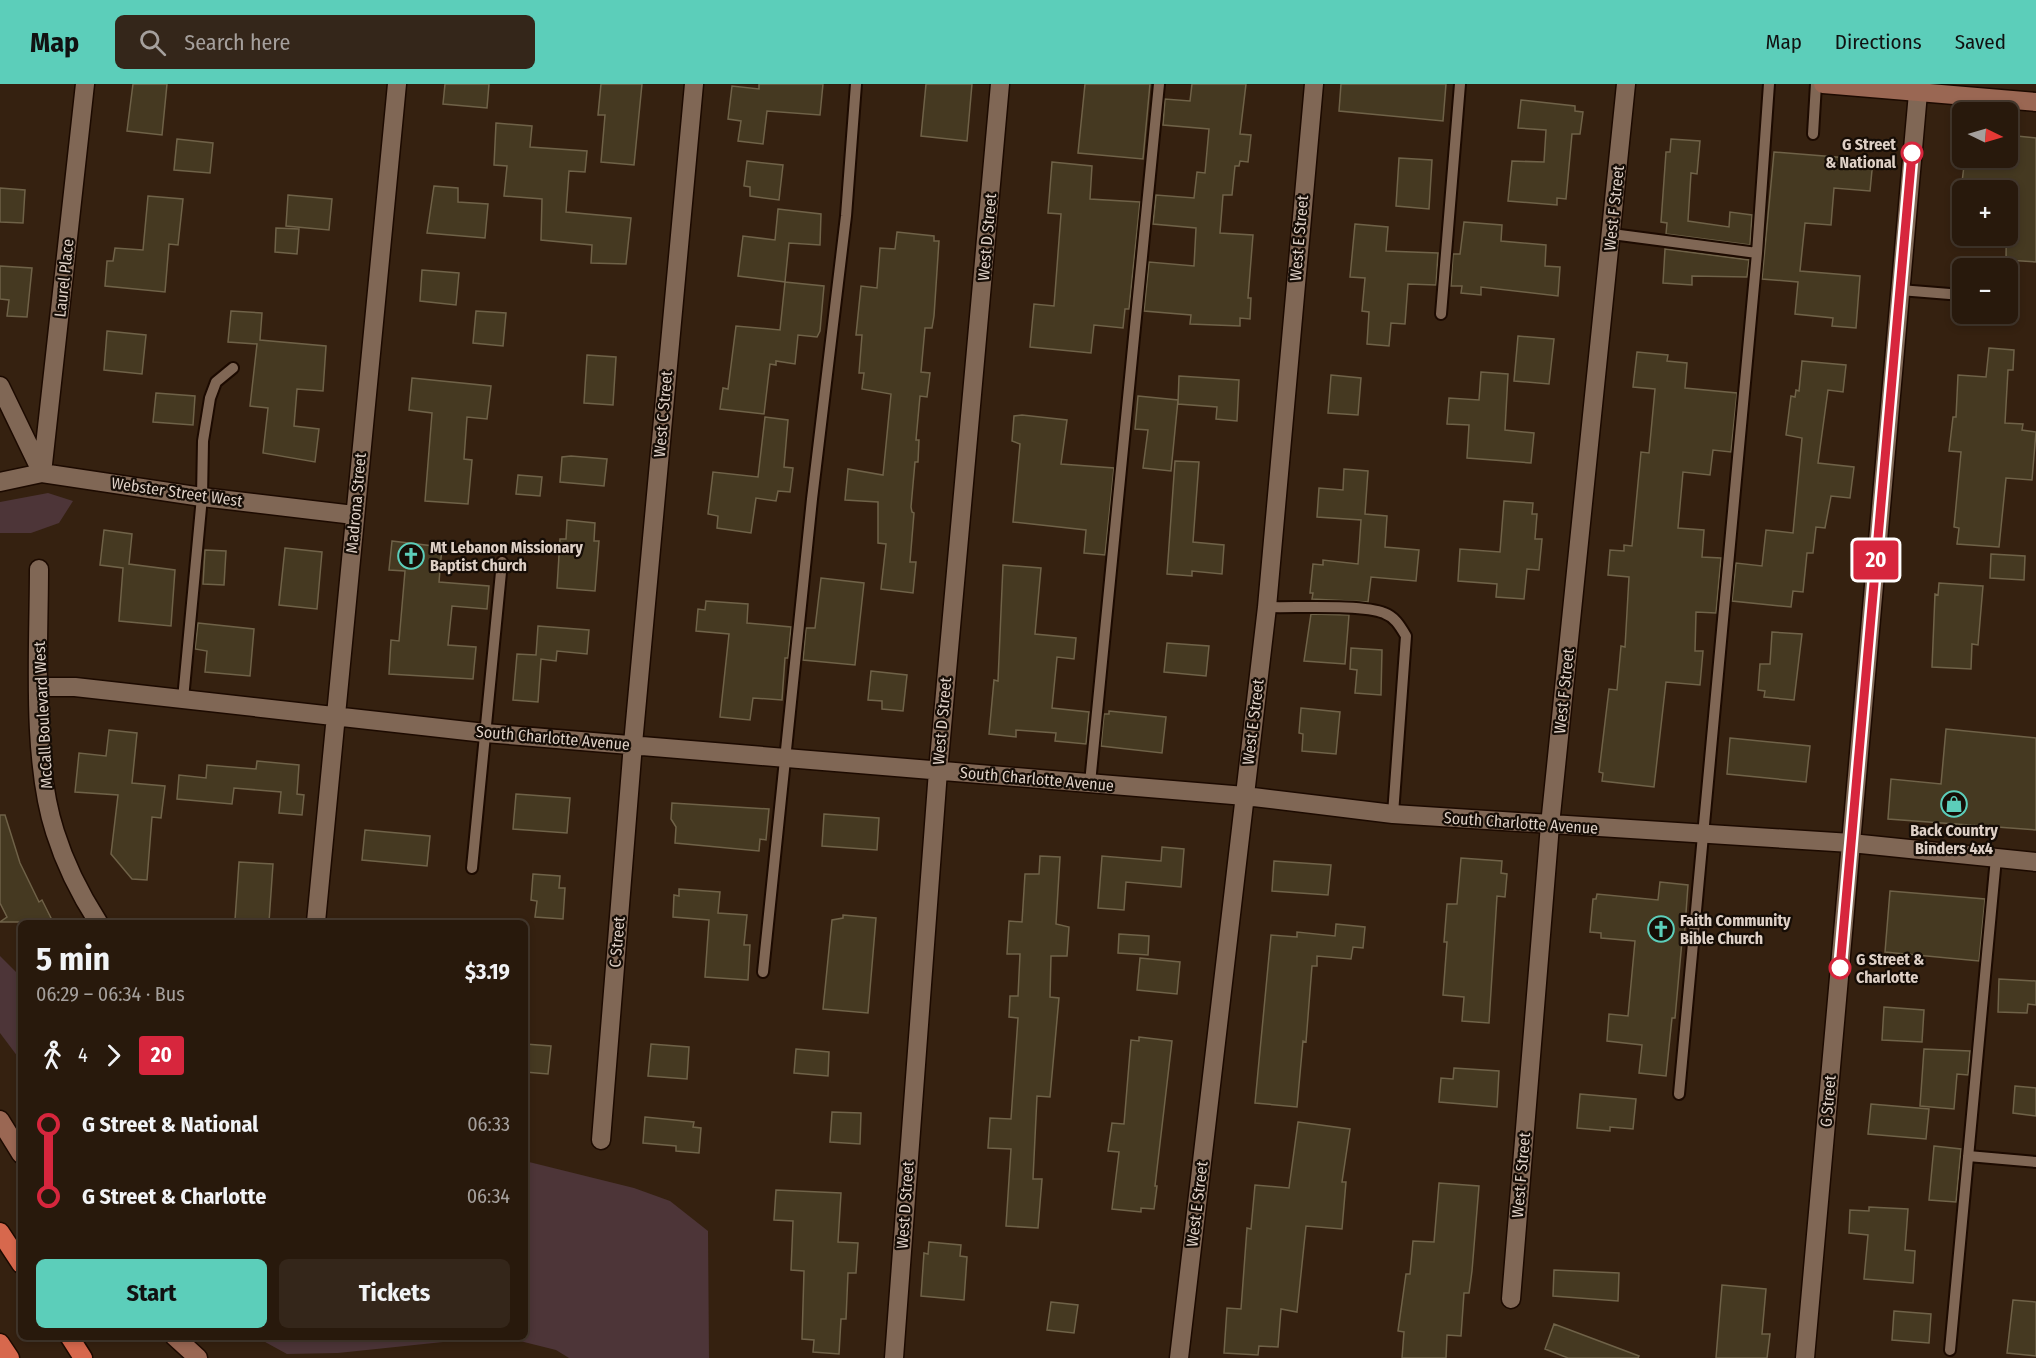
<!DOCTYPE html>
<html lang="en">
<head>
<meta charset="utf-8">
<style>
	:root { --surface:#28190c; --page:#34261a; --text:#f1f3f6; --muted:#a5a09d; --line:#44382d; --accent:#5cceba }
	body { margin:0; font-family:"Fira Sans Condensed",sans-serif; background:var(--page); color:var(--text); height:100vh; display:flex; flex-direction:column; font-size:22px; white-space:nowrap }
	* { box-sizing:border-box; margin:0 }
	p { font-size:20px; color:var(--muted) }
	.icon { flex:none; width:33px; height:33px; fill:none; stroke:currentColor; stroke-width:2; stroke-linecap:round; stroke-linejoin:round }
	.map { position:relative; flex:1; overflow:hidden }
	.drawer { position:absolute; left:18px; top:836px; width:510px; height:420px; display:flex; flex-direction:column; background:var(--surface); border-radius:9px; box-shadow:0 3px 9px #0003,0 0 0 2px var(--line) }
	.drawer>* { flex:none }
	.badge { padding:0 12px; border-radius:4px; font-size:21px; line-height:39px }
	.needle { width:39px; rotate:95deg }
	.controls { position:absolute; left:1952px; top:18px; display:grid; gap:12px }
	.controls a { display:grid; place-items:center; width:66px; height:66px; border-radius:9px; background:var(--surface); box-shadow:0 3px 9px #0003,0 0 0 2px var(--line); font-size:30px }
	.map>.badge { position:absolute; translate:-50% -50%; box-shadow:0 0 0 3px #fff }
	.legs { display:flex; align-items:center; gap:9px; height:66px; padding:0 18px; font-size:20px }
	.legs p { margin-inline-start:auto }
	.overview { display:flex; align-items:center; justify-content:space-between; height:102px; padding:0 18px }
	h1 { font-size:33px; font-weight:700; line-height:45px }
	.action { display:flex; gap:12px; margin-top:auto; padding:12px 18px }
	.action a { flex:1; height:69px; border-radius:9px; background:var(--accent); color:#111; font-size:24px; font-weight:700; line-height:69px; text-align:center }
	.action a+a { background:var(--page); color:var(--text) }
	ul { padding:0 18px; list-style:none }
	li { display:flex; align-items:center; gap:21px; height:72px; font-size:22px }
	li i { display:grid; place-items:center; width:9px; height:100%; margin:0 8px; background:currentColor }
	li i::after { content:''; width:15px; height:15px; margin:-8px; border:4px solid; border-radius:50%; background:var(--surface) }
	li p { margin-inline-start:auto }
	li:first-child i { background:linear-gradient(#0000 50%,currentColor 0) }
	li:last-child i { background:linear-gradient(currentColor 50%,#0000 0) }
	header { display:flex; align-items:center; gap:36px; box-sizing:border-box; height:84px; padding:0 30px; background:var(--accent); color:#111 }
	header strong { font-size:28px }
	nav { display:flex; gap:33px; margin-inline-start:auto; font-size:21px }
	.search { width:420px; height:54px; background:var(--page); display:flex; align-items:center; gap:15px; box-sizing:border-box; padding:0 21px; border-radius:9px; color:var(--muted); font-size:22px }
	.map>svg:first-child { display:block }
	.green { fill:#4d3538 }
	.building { fill:#453921; stroke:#6f6248; stroke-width:1.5 }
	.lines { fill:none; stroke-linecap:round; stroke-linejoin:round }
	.lane-casing { stroke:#1c0a00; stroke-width:14 }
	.street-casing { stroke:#1c0a00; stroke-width:21 }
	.secondary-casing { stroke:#1c0a00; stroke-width:21 }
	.highway-casing { stroke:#1c0a00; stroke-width:21 }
	.lane { stroke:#806755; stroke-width:10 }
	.street { stroke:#806755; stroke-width:18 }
	.secondary { stroke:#9a6753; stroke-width:18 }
	.highway { stroke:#d7684d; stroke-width:18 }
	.line-1-casing { stroke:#fff; stroke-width:14 }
	.line-1 { stroke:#d7263d; stroke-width:9 }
	.stop-1-dot { fill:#fff; stroke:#d7263d; stroke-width:3 }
	.labels { text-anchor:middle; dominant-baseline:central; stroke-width:4.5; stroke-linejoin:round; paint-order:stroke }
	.stop-label { font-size:16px; font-weight:bold; fill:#ded0c6; stroke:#160d06; text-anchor:end }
	.street-label { font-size:16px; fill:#ded0c6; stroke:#160d06 }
	.poi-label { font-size:16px; font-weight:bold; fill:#ded0c6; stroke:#160d06; text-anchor:start }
</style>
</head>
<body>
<header>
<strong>Map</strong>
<div class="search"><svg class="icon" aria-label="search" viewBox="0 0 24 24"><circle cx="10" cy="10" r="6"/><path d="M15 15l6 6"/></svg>Search here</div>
<nav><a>Map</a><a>Directions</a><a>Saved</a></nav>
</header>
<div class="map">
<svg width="2036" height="1274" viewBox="0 0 2036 1274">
	<rect width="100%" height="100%" fill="#352110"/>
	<path class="green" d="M48,409L73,417L59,439L31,449H0V418Z
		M0,872L21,893V977L0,949Z
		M525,1077L634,1104L670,1117L708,1147L709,1274H569L556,1266L504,1253L525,1252Z
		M256,1253H491L338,1269L287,1270Z"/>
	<path class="building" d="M133,0H167L162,51L127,47Z
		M445,0H489L487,24L443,20Z
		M601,0H642L634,81L601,78L605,31H598Z
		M759,0H823L820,31L767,27L763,60L738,57L741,37L728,35L732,2L759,5Z
		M926,0H972L967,57L921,52Z
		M1085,0H1150L1143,75L1078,69Z
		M1192,0H1246L1240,50L1251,51L1248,78L1240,77L1239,82H1235L1232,111H1223L1220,149L1253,151L1248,214H1251L1250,235L1240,234V242L1190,240L1191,231L1144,227L1149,178L1194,182L1196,144L1153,140L1156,111L1194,114L1197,88L1205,89L1209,45L1163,41L1165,15L1190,17Z
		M1341,0H1446L1443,37L1339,27Z
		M1521,16L1575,22V27L1583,28L1580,50H1572L1566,115L1557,114V121L1508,117L1512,77L1544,78L1546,46L1518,44Z
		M496,39L532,42L530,63L587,67L585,88L569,87L566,128L631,134L626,180L591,179L592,161L541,156L542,115L504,112L507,82L494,81Z
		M2007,51L2036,54V178L2006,176L2007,106H1961L1965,74H2007Z
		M177,55L213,59L210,89L174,86Z
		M1671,55L1700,57L1697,90L1691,89L1688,137L1729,143L1730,128L1752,131L1750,161L1666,150L1667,139L1661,138L1666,68H1670Z
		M1774,68L1873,76L1870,107L1834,104L1831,141L1805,139L1800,187L1860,192L1856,244L1832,242L1833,234L1795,230L1798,198L1762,195Z
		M1399,74L1432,76L1429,125L1396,122Z
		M747,77L783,81L779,116L750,112V103L744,102Z
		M1052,78L1092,82L1090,115L1140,118L1129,225H1125L1123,244L1094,241L1091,269L1030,263L1034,220L1054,222L1061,130L1048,129Z
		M434,102L458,104V118L488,120L485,154L427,149Z
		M0,104L25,106L23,139L0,138Z
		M288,111L332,115L329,146L286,142Z
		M148,112L183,115L178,161L169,160L165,208L105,202L107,177H113L115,164L143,166Z
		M778,125L821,130L820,161L789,159L785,198L824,202L820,247L817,253L798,251L795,280L776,277V281L770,280L764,330L720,325L723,304L728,305L736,242L780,246L785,198L738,192L743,152L775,156Z
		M1464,138L1502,141L1501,157L1546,161L1545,182L1560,183L1558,212L1481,203V211L1461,209L1462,202H1451L1453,170H1460Z
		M1355,140L1388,143L1386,167L1438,169L1436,201L1408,200L1405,240L1391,239L1389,262L1367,260L1369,228L1362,227L1365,194L1350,193Z
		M276,144L299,145L297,170L275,168Z
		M897,148L934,152V157H939L934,232L932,244H925L921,288L930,289L927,313L920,312L916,356H919L918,378H915L911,423L912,428L914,429L910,478H916L913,509L881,505L886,460L878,459V418L845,416L848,385L883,391L891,310L862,305L864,289H859L862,251H856L861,202L877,204L880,164L895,165Z
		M1665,165L1749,176L1747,193L1692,192V201L1663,199Z
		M0,182L32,184L27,233L7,232L9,216L0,215Z
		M422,186L459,189L456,221L420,217Z
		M231,227L262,229L260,256L326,262L323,307L297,305L294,342L319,345L315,378L263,369L268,324L250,322L257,260L228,258Z
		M476,227L506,229L503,262L473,259Z
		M107,247L146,251L142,290L104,286Z
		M1518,252L1554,255L1549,300L1514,297Z
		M1989,264L2014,266L2013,286H2008L2005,339L2023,340L2022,346L2036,348L2032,396L2006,394L1999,463L1957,460L1959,444L1954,443L1961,368L1949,367L1953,333H1956L1958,291L1986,293Z
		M1637,268L1668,271L1667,277L1687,279L1685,304L1737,309L1731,368L1713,366L1710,391L1683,388L1678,444L1704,446L1702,473L1721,474L1716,529L1696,528L1695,567H1703L1700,601L1666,598L1654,703L1602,697L1603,689L1599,688L1609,605L1617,606L1621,562L1625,563L1629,493L1608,491L1610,466L1624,467V461L1632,462L1641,368L1649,369L1655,305L1633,303Z
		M587,271L616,273L613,321L584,319Z
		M1802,277L1846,281L1843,308L1828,306L1818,379L1854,383L1850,414L1831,412L1825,444L1816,443L1813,469H1807L1803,508L1793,507L1791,523L1732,517L1736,479L1762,482L1766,446L1793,449L1802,354L1786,351L1791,312L1795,313L1796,306L1799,307Z
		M1481,288L1508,290L1505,346L1534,349L1531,379L1467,374L1469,341L1447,340L1449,314L1479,316Z
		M1331,291L1361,294L1358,331L1328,329Z
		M1179,292L1239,296L1237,337L1216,335L1217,323L1178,320Z
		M412,294L491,302L487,335L467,333L464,375L472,376L468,420L425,417L432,329L409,326Z
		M156,309L195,312L193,341L153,338Z
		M1138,312L1178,316L1171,387L1143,384L1148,346L1135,345Z
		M1022,331L1067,336L1061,380L1114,384L1105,471L1084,469L1086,446L1013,438L1020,360L1012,357L1014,332Z
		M765,333L788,336L784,383L793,384L790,408L778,407L776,417L756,414L751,449L717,444L718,432L708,430L713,388L758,393Z
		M571,372L607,375L604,402L560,398L562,373Z
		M1175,377L1199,378L1193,458L1224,461L1222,490L1192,487V492L1167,490Z
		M1344,385L1368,387L1365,430L1387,432L1385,463L1419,466L1416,497L1371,493L1368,518L1312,515L1313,509H1310L1313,480L1323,481V476L1358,480L1361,436L1317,433L1319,404L1343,406Z
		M518,391L542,393L540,412L516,410Z
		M1504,417L1533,419L1532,430H1537L1535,455H1542L1539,486L1527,485L1524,515L1496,513L1497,500L1458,497L1460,465L1500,468Z
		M567,436L595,439L594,457H599L595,507L557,504L560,455H566Z
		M104,446L132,450L129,480L175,486L171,542L119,537L123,484L100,481Z
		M392,457L442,463L439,498L489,502L487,525L452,522L448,561L476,563L473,595L389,590L391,556L399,557L405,487L389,486Z
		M285,464L322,468L317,525L279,521Z
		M205,466L226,467L224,501L203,500Z
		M1991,470L2025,472L2024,496L1990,494Z
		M1003,481L1041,484L1035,550L1076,554L1074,575L1057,573L1052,624L1089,628L1086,660L1055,657L1056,649L1016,646V653L989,650L994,596L998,597Z
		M821,494L864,499L855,581L803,576L806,544H815Z
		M1939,499L1983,502L1978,561L1972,560L1971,585L1932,583L1935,510L1938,511Z
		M706,517L748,520L747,539L791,543L788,574H785L782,616L753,614L750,636L720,633L729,550L696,547L698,525L705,526Z
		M1311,530L1349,531L1345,580L1304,577Z
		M198,539L254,545L250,592L205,588L207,567L195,565Z
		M538,542L589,546L587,570L557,567L556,577L541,575L538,618L513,616L517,570L536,571Z
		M1772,548L1802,550L1794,616L1764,613L1765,607L1758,606L1760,580H1770Z
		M1167,559L1209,562L1206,592L1164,588Z
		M1351,564L1382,566L1381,611L1355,609L1357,586L1350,585Z
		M871,587L907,591L903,627L882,625V617L868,616Z
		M1301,624L1340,628L1336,670L1302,667L1303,650L1299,649Z
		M1109,627L1166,633L1162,669L1101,662L1104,630H1109Z
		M1946,645L2036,654V746L1888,735L1891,695L1941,700Z
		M109,646L137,649L132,699L165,702L161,734L152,733L147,796L132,795L111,770L118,711L75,708L79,669L106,672Z
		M1730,654L1810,662L1806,698L1727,690Z
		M257,677L299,681L297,710L304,711L302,731L279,729L281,708L234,704L232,720L177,715L179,691L206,694L207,681L256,685Z
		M516,710L570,714L567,749L513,745Z
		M672,719L769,725L766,756L760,755L759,767L675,759L676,743L671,735Z
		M824,730L879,734L877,766L822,762Z
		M0,731H5L20,779L39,818L42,816L53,838H0L7,833L0,819Z
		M365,746L430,752L427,782L362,776Z
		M1162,763L1184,765L1181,803L1126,798L1124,826L1098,824L1102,772L1161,777Z
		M1040,772L1060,773L1056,840L1069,843L1067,872H1051L1050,913L1059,914L1050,1013L1037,1012L1033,1095H1042L1038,1144L1006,1142L1011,1065L988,1064L990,1034L1011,1035L1018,934L1009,933L1010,912H1018L1020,870H1007L1009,837L1022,838L1025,790H1039Z
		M1461,774L1502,777L1501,789L1507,790L1505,813L1497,812L1489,939L1462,937L1464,913L1443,911L1447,858H1444L1447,820H1457Z
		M1274,777L1331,781L1328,811L1272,807Z
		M239,778L273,780L269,838L235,836Z
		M533,790L560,792L559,804H565L563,835L535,833L537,817L531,816Z
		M1660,798L1688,801L1684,857H1682L1675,934H1672L1666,992L1639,989L1642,961L1607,957L1609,930L1628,932L1635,857L1601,854V849L1590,848L1593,815H1596L1597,810L1658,816Z
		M679,805L720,808L718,829L747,831L744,861H750L748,896L705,893L709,836L673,833L674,811L679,812Z
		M1890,807L1985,815L1979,877L1885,868Z
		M843,831L876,834L868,929L823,925L832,836L843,834Z
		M1336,840L1365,843L1363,864L1353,863L1351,875L1317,872V882H1312L1306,958L1303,957L1297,1023L1255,1019L1271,851L1297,853V848L1335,852Z
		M1119,850L1149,852L1148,871L1118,869Z
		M1140,874L1180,878L1177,910L1137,906Z
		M1999,895L2036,897V921L2028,920L2027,929L1998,928Z
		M1884,923L1924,926L1922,958L1882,956Z
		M1139,953L1172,957L1155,1102H1157L1154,1125L1141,1124V1128L1112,1125L1119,1068L1108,1067L1112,1039L1124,1040L1131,956L1139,957Z
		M525,960L551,962L548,990L525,988Z
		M651,960L689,963L687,995L648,992Z
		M796,965L829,968L828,992L794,989Z
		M1924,965L1970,967L1968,991L1957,990L1954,1025L1920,1022Z
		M1454,984L1499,987L1497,1023L1439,1018L1441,994L1453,995Z
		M2015,1002L2036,1004V1032L2013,1029Z
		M1580,1010L1636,1015L1633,1045L1610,1043V1047L1577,1044Z
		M1871,1020L1929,1025L1926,1055L1868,1050Z
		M832,1028L861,1029L860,1060L830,1058Z
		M645,1033L694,1038L693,1043L701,1044L699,1069L676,1067V1062L643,1059Z
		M1298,1038L1350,1045L1342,1098H1346L1342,1145L1306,1142L1297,1228L1281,1225L1278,1263L1259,1262L1258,1271L1224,1269L1227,1224L1241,1225L1247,1144L1251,1145L1255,1101L1289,1104Z
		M1934,1062L1961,1065L1956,1118L1929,1116Z
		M1439,1099L1479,1102L1472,1187L1469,1209H1464L1461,1252L1447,1251L1446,1274H1402L1404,1248L1398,1247L1406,1190H1410L1413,1157L1434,1158Z
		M776,1106L841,1109L838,1158L858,1159L856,1189H848L846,1235H841L839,1270L813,1268L814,1256L802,1255L804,1187L791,1186L793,1137L774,1136Z
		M1869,1123L1908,1125L1905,1166L1915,1167L1913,1199L1864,1195L1868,1151L1849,1149L1850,1126L1869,1127Z
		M929,1158L961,1161L960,1172L967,1173L964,1216L921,1212L924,1169L928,1170Z
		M1554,1186L1619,1189L1618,1217L1553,1212Z
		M1722,1201L1766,1205L1762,1250H1770L1767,1274H1716Z
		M2013,1216L2036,1218V1272L2007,1269Z
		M1051,1218L1078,1221L1074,1249L1047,1246Z
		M1894,1227L1931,1230L1929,1259L1892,1256Z
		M1554,1240L1639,1272L1638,1274H1568L1545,1265Z"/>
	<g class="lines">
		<g class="lane-casing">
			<path id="lane" d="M1813,50L1816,0
				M1612,150L1757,169
				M1900,206L1962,211
				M1441,230L1460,0
				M1267,523C1293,524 1363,520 1384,529C1395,533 1400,542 1406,552L1393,730
				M183,615L202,413L203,357L210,314L216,298L233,284
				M1090,699L1159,0
				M472,784L502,478
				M763,888L812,415L846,132L856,0
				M1679,1010L1757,169L1769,0
				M1968,1072L2036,1078
				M1950,1266L1996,774"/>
		</g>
		<g class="street-casing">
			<path id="street" d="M0,302L42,389
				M42,389L85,0
				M0,398L42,389L202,413L354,431
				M39,485C39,564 31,674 55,748C65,780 80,810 98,838
				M39,603H75L485,649L1245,712L1393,730L1851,759L2036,778
				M316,838L397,0
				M601,1056L633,660L694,0
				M1511,1215L1550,741L1626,0
				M894,1274L938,687L1000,0
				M1179,1274L1267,523L1314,0
				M1805,1274L1918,9"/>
		</g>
		<g class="secondary-casing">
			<path id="secondary" d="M1823,0L2036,18
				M0,1036L21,1070
				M174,1252L198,1274"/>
		</g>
		<g class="highway-casing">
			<path id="highway" d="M0,1148L21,1180
				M69,1252L83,1274
				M0,1259L10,1274"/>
		</g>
		<use href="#lane" class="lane"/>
		<use href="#street" class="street"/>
		<use href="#secondary" class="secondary"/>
		<use href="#highway" class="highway"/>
	</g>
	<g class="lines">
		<g class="line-1-casing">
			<path id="line-1" d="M1840,884L1912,69"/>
		</g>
		<use href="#line-1" class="line-1"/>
	</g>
	<defs>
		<g id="church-ring" transform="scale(1.35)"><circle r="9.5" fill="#160d06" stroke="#5cceba" stroke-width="1.5"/><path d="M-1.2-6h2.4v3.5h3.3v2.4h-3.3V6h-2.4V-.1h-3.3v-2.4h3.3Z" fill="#5cceba"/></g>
		<g id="shop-ring" transform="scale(1.35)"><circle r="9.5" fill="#160d06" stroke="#5cceba" stroke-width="1.5"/><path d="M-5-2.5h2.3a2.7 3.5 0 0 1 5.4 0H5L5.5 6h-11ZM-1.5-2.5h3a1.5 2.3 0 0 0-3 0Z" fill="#5cceba"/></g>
	</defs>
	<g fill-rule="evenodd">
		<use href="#church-ring" x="411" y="472"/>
		<use href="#shop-ring" x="1954" y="720"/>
		<use href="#church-ring" x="1661" y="845"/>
	</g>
	<g class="stop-1-dot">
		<circle cx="1912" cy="69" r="10"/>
		<circle cx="1840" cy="884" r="10"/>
	</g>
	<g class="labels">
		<g class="stop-label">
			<text x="1896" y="60">G Street<tspan x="1896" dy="18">&amp; National</tspan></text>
			<text x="1856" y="875" text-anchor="start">G Street &amp;<tspan x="1856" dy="18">Charlotte</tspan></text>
		</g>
		<g class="street-label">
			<text transform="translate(1614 124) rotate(-84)">West F Street</text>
			<text transform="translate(987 153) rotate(-85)">West D Street</text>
			<text transform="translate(1299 154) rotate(-85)">West E Street</text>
			<text transform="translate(64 194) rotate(-84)">Laurel Place</text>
			<text transform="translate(663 330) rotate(-85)">West C Street</text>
			<text transform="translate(177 408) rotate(8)">Webster Street West</text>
			<text transform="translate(356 419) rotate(-85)">Madrona Street</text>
			<text transform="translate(1564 607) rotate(-84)">West F Street</text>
			<text transform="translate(43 631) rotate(-93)">McCall Boulevard West</text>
			<text transform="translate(942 637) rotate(-85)">West D Street</text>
			<text transform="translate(1253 638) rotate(-83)">West E Street</text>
			<text transform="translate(553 654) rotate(5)">South Charlotte Avenue</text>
			<text transform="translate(1037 695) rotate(5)">South Charlotte Avenue</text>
			<text transform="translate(1521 739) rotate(4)">South Charlotte Avenue</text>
			<text transform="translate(617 858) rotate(-85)">C Street</text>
			<text transform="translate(1828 1017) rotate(-85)">G Street</text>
			<text transform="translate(1521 1091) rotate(-85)">West F Street</text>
			<text transform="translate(1197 1120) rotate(-83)">West E Street</text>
			<text transform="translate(905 1121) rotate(-86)">West D Street</text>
		</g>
		<g class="poi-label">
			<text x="430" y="463">Mt Lebanon Missionary<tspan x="430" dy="18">Baptist Church</tspan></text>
			<text x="1954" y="746" text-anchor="middle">Back Country<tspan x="1954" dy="18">Binders 4x4</tspan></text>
			<text x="1680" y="836">Faith Community<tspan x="1680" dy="18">Bible Church</tspan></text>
		</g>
	</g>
</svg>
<div class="controls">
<a><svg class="needle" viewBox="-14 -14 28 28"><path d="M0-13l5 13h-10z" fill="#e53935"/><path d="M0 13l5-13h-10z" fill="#a5a09d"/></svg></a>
<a>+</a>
<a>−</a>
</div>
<b class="badge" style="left:1876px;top:476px;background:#d7263d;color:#fff">20</b>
<section class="drawer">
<div class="overview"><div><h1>5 min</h1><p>06:29 – 06:34 · Bus</p></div><b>$3.19</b></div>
<div class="legs"><svg class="icon" aria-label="walk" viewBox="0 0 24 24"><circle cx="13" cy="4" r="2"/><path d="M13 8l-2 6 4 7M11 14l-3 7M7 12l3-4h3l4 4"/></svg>4<svg class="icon" aria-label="forward" viewBox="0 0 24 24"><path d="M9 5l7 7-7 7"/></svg><b class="badge" style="background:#d7263d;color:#fff">20</b></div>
<ul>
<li><i style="color:#d7263d"></i><b>G Street &amp; National</b><p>06:33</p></li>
<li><i style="color:#d7263d"></i><b>G Street &amp; Charlotte</b><p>06:34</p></li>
</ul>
<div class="action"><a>Start</a><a>Tickets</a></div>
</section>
</div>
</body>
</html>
